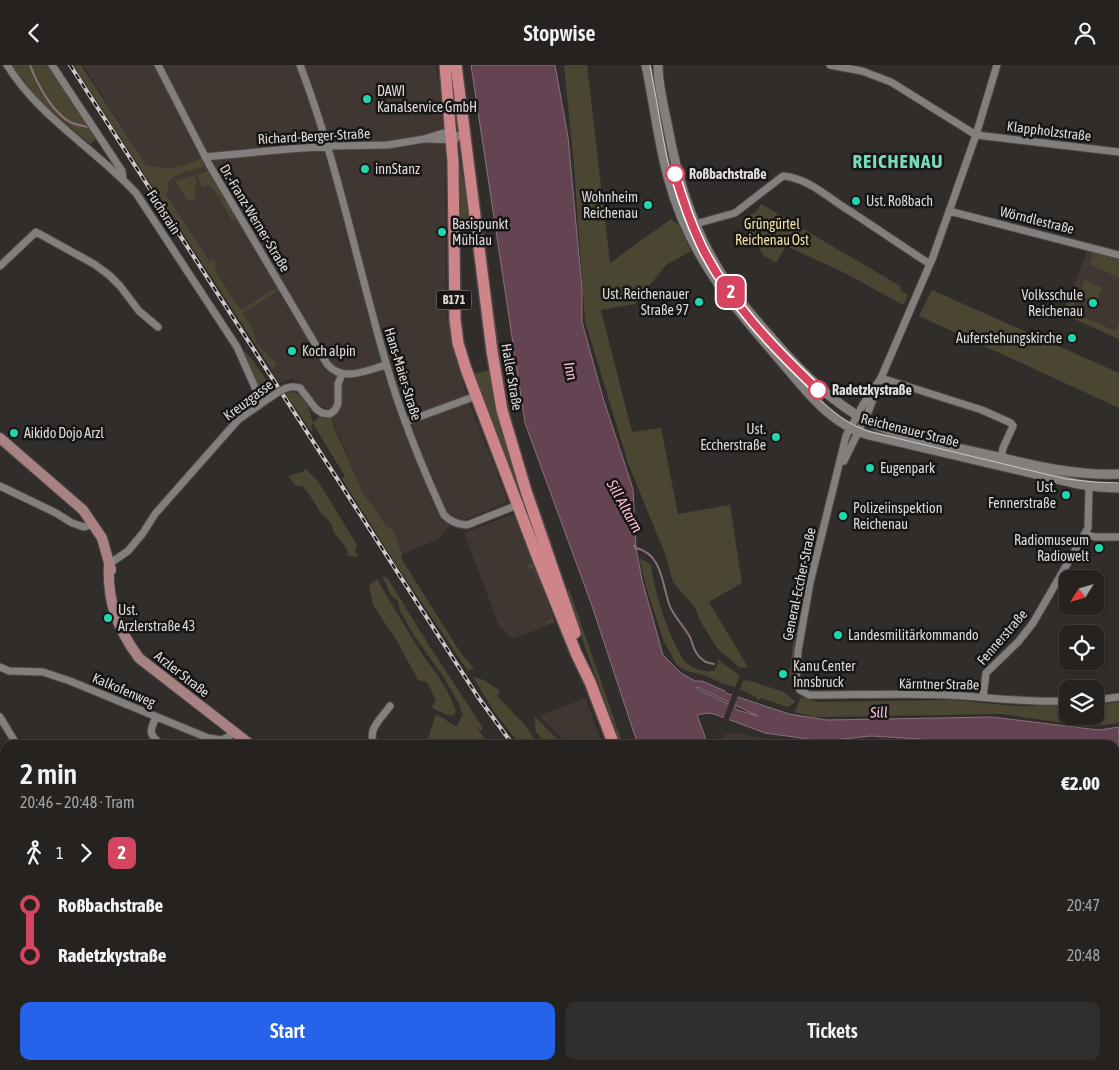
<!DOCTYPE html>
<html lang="en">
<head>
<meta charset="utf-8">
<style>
	:root { --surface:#252220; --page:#312f2d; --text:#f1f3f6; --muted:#a3a4a5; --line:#423f3e; --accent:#2563eb }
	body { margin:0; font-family:"Asap Condensed",sans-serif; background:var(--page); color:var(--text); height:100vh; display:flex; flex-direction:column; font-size:19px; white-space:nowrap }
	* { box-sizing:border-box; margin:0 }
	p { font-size:16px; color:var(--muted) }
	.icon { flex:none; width:28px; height:28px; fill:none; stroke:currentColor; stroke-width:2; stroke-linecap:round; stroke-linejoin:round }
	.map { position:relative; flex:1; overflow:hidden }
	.drawer { position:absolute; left:0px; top:675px; width:1120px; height:330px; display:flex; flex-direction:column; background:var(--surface); border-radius:15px 15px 0 0; box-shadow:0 1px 4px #0004,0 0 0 1px var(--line) }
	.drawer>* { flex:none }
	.badge { padding:0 10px; border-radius:8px; font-size:18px; line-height:32px }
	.needle { width:32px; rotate:233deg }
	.tools { position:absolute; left:1059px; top:505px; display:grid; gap:10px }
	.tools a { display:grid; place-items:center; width:45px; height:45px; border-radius:10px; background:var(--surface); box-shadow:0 1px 4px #0004,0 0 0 1px var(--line); font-size:25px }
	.map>.badge { position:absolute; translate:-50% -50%; box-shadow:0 0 0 2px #fff }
	.legs { display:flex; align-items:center; gap:8px; height:55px; padding:0 20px; font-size:16px }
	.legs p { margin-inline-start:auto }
	.overview { display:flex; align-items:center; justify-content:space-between; height:85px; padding:0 20px }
	h1 { font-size:28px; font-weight:600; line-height:38px }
	.button { display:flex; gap:10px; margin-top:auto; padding:10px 20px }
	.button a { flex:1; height:58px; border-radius:10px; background:var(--accent); color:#fff; font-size:20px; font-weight:600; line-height:58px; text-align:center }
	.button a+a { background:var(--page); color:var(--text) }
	ul { padding:0 20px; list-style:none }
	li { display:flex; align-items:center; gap:18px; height:50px; font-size:19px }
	li i { display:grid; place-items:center; width:8px; height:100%; margin:0 6px; background:currentColor }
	li i::after { content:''; width:12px; height:12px; margin:-6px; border:4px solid; border-radius:50%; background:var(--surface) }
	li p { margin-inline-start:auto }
	li:first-child i { background:linear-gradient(#0000 50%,currentColor 0) }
	li:last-child i { background:linear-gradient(currentColor 50%,#0000 0) }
	header { display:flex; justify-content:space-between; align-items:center; height:65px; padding:0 20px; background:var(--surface); font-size:22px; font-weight:600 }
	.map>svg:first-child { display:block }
	.built { fill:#403632 }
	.green { fill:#4b4632 }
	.water { fill:#644453; stroke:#89717c; fill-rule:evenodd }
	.pier { fill:#312d2b }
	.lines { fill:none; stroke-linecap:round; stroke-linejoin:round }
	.stream { stroke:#89717c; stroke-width:2 }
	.minor-casing { stroke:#4c4847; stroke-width:9 }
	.tertiary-casing { stroke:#4c4847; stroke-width:11 }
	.secondary-casing { stroke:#4c4847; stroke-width:12 }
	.primary-casing { stroke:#4c4847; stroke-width:14 }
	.minor { stroke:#837f7d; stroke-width:7 }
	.tertiary { stroke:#837f7d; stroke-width:9 }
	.secondary { stroke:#a88283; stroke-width:10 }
	.primary { stroke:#cd858a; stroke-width:11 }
	.tram { stroke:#cdc9c8; stroke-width:1 }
	.rail-casing { stroke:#cdc9c8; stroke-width:4 }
	.rail { stroke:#171615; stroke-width:2; stroke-dasharray:5.5; stroke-linecap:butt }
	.minor-bridge-casing { stroke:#4c4847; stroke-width:9; stroke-linecap:butt }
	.minor-bridge { stroke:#837f7d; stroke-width:7 }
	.line-1-casing { stroke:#fff; stroke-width:11 }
	.line-1 { stroke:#d64560; stroke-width:8 }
	.poi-dot { fill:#22d5af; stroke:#171615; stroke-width:2 }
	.stop-1-dot { fill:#fff; stroke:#d64560; stroke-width:2.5 }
	.labels { text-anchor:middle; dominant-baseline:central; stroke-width:5; stroke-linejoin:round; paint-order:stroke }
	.shield { fill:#171615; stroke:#a2a09f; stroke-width:1 }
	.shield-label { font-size:12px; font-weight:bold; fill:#dedbda }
	.poi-label { font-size:14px; fill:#dedbda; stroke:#171615; text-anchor:start }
	.street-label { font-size:14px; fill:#dedbda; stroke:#171615 }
	.stop-label { font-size:14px; font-weight:bold; fill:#dedbda; stroke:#171615; text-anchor:start }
	.park-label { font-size:14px; fill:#f0e0a3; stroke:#171615 }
	.water-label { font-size:15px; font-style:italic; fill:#fdbfdb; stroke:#171615 }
	.district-label { font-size:19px; font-weight:bold; letter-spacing:1px; fill:#79d9be; stroke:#171615 }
</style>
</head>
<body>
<header><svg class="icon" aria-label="back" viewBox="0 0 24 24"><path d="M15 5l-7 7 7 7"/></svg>Stopwise<svg class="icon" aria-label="person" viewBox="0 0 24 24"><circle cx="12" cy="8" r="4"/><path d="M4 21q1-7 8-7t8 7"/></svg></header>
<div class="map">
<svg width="1119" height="1005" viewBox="0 0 1119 1005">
	<rect width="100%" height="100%" fill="#312d2b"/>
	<path class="built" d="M83,0H435L445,55L446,248L466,330L507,434L506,438L448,462L440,473L402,490L390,463L385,460L376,445L363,428L327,343L318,341L310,335L298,317L290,314L276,320L271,306L277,298L257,278L252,262L187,164Z
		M1087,186L1119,195V274L1063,249Z
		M510,450L515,453L555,558L512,574L499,561L464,468Z
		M585,633L603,680H569L539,651Z
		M734,667L788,679L794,680H723L724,670Z
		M1119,684V811L1115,810V685Z"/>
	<path class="green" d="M11,0H49L97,74L90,79L42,38Z
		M73,0H81L147,101L168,103L178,102L201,94L204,101C192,108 173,105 167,121L169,125L165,128L209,196L213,194L217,201L214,204L241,245L278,222L279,225L243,248L252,262L257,278L277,299L272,305Z
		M564,0H587L610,198L671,154L679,161L691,186L666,200L635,239L601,245L632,367L661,363L678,449L730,440L742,518L709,537L748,602L740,603L717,583L702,559L695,543L673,517L665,489L628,398L585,256L574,101Z
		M457,79L472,165C468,169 461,168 457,165Z
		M208,106L210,108L224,132H218L210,120L203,122L197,110Z
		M194,110L196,115L195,133L188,137L175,116Z
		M222,132L225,136H226L237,154L233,157L219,133Z
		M761,139L900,221L901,226L908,230L903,240L845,208L786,181L776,198L763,190L742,155L756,147Z
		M480,149L506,330L516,371L531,420L528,423L503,332Z
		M1093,187L1119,195V213L1089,199Z
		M1085,215L1102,223L1096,238L1078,230L1071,246L1115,266L1119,258V274L1063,249L1071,227L1078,230Z
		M932,225L1119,308V343L919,251Z
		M238,279L251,293L274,326L265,331L261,330Z
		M488,305L493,312L521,425L517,426L471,310Z
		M291,327C306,328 310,345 313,358L322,348L330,349L333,360L363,428L376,445L385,460L390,463L394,467L402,490L401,493L462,590L474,603L468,606L397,501L342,414L345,411L313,359L311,361L313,365L311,366L285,328Z
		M306,404L318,416L357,480L355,485L358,492L348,491L347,484L334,468L331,458L320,447L309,429L302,421H296L288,411L302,407Z
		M829,422L808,513L805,515Z
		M533,428L535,430L553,482L551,484L531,429Z
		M639,493L651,499C655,528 664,558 678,585C680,588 681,592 683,595C690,603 706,609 715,605L718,598L717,594L738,609L739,613L735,622L721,618L707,611L687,606L677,600L664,577L647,525Z
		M532,498L554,556L546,559V557L552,553L533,503L529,505L527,500Z
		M382,510L388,514L432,585L483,663L481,666L475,660L489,680H426L436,649L457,662L462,650L471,656L462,649L460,641L443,611L413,569L400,546L398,536L390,529Z
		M377,514C391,537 404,561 419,584C433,606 448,620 456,647L453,651L445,649L434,644L432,641L436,635L427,617L418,615L397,576L373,540L369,520Z
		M569,525L570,527L623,680H621L567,533L566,526Z
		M803,525L805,528L798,556L800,561L795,564Z
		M799,566L798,572L796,574L791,612H789L794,569Z
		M473,612L484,615L500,626L497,631L525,660L538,680H520L495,648Z
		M747,615L784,627L796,637L787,642L761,633L758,635L756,632L740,624L743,616Z
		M801,632L818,637L954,635L1015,641H1067L1068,651H1095V640L1119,637V658L1089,662L1002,649L814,652L795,647Z
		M534,651L558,675L557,680H547L536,667Z
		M5,753V966L0,968V758Z
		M105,1000H379L378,1005H104Z
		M451,1000H659L656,1005H452Z
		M836,1000H1003V1005H838Z"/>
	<path class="water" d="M471,0H555L568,72L582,224V257L603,333L633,424L636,483L642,515L663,590L681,608L695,616H702L725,626L726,628L789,649L827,655L992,652L1099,665L1119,662V686L1115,687V680H1018L871,671L823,676L765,668L714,649L707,648L697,650L708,680H638L591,538L525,358ZM697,622L758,651L737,645L735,642L697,624Z
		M756,1000H833L835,1005H757Z"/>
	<path class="pier" d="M733,628L738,630L728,657L723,655Z"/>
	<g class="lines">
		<path class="stream" d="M30,0C37,19 52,47 70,57C76,60 83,61 89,62
			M634,481L636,483C662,489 662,518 669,539C673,551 684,561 690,572C693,580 695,590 703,595C706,598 710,598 714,599"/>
		<g class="minor-casing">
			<path id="minor" d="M7,0C39,52 95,84 136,128L237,282L262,338
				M52,0L122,106L123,114
				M158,0L210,101L327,299C343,318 367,305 386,300
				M300,0C337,96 357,199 386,298C401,351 421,400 444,450C451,457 457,459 467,460L520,439
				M830,0L862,6L891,17L976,70L1119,87
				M426,74L455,75
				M205,92L289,84L335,81L388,80L424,74L443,68L465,72
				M949,146L1119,190
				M695,159L735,148L783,111C806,113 824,129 842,141C872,160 900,180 930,199
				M0,201L36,167L94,199L109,210L120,221L139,246L158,262
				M881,313L864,338L846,371L810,518L798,586L796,616L800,625L809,630C856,630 902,628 948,630C988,632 1027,638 1068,636
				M881,313L982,345L1011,358L1013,361L1003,383L1001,393
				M300,323L316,344L322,348L330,349L335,345L338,339V319L342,309
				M405,357L476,331
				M844,396L869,345L881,313L933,192L976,70L997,0
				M0,421L56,448L72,458L84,462L94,459
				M1085,469L1095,472H1119
				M109,499L128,486L143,468L155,449L238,355L265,336
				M0,602L9,606L43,607L70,616L208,673L222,675L235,668
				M983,632L986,608L1018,577L1033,558L1088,463L1089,421
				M1095,635L1119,632
				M0,652L17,680
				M156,652C149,668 149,669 162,680
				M374,680C367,664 381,654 390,641
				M1115,694H1119
				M1115,815L1119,816
				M1115,836L1119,837
				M1115,935H1119
				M1038,1000L1073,1005
				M378,1005L379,1000"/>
		</g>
		<g class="tertiary-casing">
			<path id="tertiary" d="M646,0C654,37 658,76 668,112C689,192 733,240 785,301C808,328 833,361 869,370L1078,419L1099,422L1119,423
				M658,0C658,21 664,43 668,63C677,113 692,162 719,205C735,232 756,255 777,279C803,309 831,336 865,355C900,373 951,381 989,390C1034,400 1072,411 1119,409"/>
		</g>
		<g class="secondary-casing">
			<path id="secondary" d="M0,373L83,445L102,473L111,505
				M109,499C107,536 117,563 139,593L251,680
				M447,1000L448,1005"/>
		</g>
		<g class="primary-casing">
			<path id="primary" d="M445,0L453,97L455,255L458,278L466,304L537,491L576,588L590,617L614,680
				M456,0L492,286L502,345L526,426L575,568
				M737,1000L739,1005"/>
		</g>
		<use href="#minor" class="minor"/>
		<use href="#tertiary" class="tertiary"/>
		<use href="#secondary" class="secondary"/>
		<use href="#primary" class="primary"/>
		<path class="tram" d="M650,0C653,19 657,37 660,56C667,95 673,128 690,165C713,216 751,257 787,299C810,325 836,357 871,367L1066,414L1094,417L1119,418"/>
		<g class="rail-casing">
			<path id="rail" d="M70,0L478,632L513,680
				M1115,823H1119"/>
		</g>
		<use href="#rail" class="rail"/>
		<g class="minor-bridge-casing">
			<path id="minor-bridge" d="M268,334C278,328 288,318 300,323"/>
		</g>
		<use href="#minor-bridge" class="minor-bridge"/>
	</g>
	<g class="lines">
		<g class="line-1-casing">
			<path id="line-1" d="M675,109C682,133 690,157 701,180C728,236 774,283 818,325"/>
		</g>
		<use href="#line-1" class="line-1"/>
	</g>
	<g class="poi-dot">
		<circle cx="367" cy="34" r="5"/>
		<circle cx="365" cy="104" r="5"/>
		<circle cx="856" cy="136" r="5"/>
		<circle cx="648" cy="140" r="5"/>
		<circle cx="442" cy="167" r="5"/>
		<circle cx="699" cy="237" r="5"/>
		<circle cx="1093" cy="238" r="5"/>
		<circle cx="1072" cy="273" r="5"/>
		<circle cx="292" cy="286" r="5"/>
		<circle cx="14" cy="368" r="5"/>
		<circle cx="776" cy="372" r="5"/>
		<circle cx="870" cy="403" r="5"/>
		<circle cx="1066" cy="430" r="5"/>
		<circle cx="843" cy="451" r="5"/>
		<circle cx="1099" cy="483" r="5"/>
		<circle cx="108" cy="553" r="5"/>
		<circle cx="838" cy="570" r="5"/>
		<circle cx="783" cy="609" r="5"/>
	</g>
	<g class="stop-1-dot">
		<circle cx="675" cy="109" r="9"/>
		<circle cx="818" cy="325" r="9"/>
	</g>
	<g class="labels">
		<rect class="shield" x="436.5" y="225.5" width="35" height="19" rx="4"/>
		<g class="shield-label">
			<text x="454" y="235">B171</text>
		</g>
		<g class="poi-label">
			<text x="377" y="26">DAWI<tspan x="377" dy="16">Kanalservice GmbH</tspan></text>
			<text x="375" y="104">innStanz</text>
			<text x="638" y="132" text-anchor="end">Wohnheim<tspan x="638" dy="16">Reichenau</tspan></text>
			<text x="866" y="136">Ust. Roßbach</text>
			<text x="452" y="159">Basispunkt<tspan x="452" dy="16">Mühlau</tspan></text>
			<text x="689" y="229" text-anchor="end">Ust. Reichenauer<tspan x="689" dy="16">Straße 97</tspan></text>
			<text x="1083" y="230" text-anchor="end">Volksschule<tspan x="1083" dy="16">Reichenau</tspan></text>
			<text x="1062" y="273" text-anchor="end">Auferstehungskirche</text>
			<text x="302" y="286">Koch alpin</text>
			<text x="766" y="364" text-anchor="end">Ust.<tspan x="766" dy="16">Eccherstraße</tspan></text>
			<text x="24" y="368">Aikido Dojo Arzl</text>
			<text x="880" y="403">Eugenpark</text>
			<text x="1056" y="422" text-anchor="end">Ust.<tspan x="1056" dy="16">Fennerstraße</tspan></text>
			<text x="853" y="443">Polizeiinspektion<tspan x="853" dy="16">Reichenau</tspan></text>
			<text x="1089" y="475" text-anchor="end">Radiomuseum<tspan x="1089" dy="16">Radiowelt</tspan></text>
			<text x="118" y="545">Ust.<tspan x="118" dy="16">Arzlerstraße 43</tspan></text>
			<text x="848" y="570">Landesmilitärkommando</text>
			<text x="793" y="601">Kanu Center<tspan x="793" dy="16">Innsbruck</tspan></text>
		</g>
		<g class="street-label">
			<text transform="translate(1049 66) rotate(7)">Klappholzstraße</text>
			<text transform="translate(314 71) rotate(-3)">Richard-Berger-Straße</text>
			<text transform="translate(164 147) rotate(57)">Fuchsrain</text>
			<text transform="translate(255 153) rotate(59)">Dr.-Franz-Werner-Straße</text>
			<text transform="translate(1037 155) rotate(14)">Wörndlestraße</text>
			<text transform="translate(403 309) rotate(73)">Hans-Maier-Straße</text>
			<text transform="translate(512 312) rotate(80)">Haller Straße</text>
			<text transform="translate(248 335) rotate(-37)">Kreuzgasse</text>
			<text transform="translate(910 365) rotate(14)">Reichenauer Straße</text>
			<text transform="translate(799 519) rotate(-78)">General-Eccher-Straße</text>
			<text transform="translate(1002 572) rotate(-49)">Fennerstraße</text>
			<text transform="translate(182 609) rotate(38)">Arzler Straße</text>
			<text transform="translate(939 619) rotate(1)">Kärntner Straße</text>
			<text transform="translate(124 625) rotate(23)">Kalkofenweg</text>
		</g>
		<g class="stop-label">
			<text x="689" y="109">Roßbachstraße</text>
			<text x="832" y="325">Radetzkystraße</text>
		</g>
		<g class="park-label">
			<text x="772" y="159">Grüngürtel<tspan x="772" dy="16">Reichenau Ost</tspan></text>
		</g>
		<g class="water-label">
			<text transform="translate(571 306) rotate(77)">Inn</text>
			<text transform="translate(625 441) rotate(61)">Sill Altarm</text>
			<text transform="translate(879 647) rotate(-1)">Sill</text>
		</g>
		<g class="district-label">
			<text x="898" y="96">REICHENAU</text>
		</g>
	</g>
</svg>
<div class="tools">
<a><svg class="needle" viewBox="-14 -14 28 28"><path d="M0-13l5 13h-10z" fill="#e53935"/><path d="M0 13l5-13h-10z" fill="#a3a4a5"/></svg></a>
<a><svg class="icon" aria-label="locate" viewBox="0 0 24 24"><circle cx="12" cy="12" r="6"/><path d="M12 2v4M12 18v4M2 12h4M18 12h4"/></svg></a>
<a><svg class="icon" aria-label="layers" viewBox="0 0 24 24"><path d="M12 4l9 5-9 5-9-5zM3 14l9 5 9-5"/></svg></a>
</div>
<b class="badge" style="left:731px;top:227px;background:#d64560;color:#fff">2</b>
<section class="drawer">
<div class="overview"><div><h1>2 min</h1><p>20:46 – 20:48 · Tram</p></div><b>€2.00</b></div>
<div class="legs"><svg class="icon" aria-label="walk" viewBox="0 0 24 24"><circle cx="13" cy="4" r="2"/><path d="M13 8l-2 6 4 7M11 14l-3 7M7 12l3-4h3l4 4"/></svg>1<svg class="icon" aria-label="forward" viewBox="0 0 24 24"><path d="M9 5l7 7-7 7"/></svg><b class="badge" style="background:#d64560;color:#fff">2</b></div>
<ul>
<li><i style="color:#d64560"></i><b>Roßbachstraße</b><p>20:47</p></li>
<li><i style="color:#d64560"></i><b>Radetzkystraße</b><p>20:48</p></li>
</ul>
<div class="button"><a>Start</a><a>Tickets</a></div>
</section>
</div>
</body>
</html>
